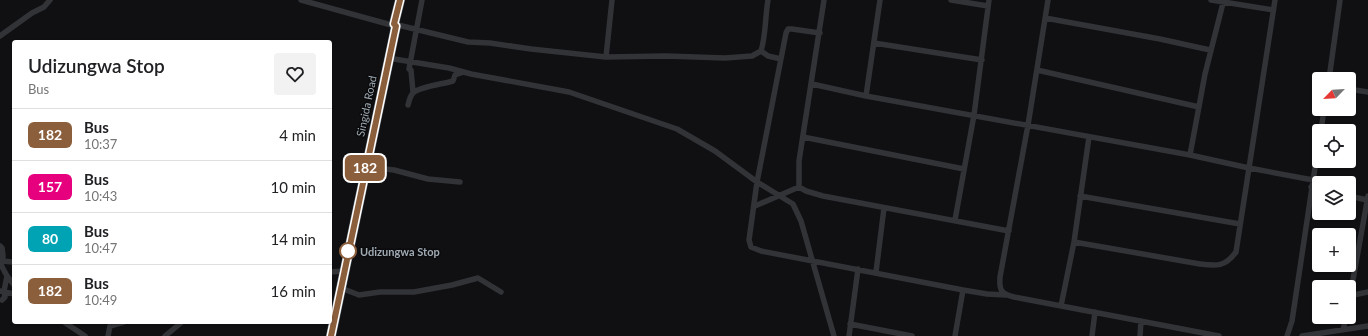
<!DOCTYPE html>
<html lang="en">
<head>
<meta charset="utf-8">
<style>
	:root { --surface:#fff; --page:#f2f2f2; --text:#202124; --muted:#757577; --line:#e0e0e0 }
	body { margin:0; font-family:Lato,sans-serif; background:var(--page); color:var(--text); height:100vh; display:flex; flex-direction:column; font-size:15px; white-space:nowrap }
	* { box-sizing:border-box; margin:0 }
	p { font-size:13px; color:var(--muted) }
	.icon { flex:none; width:22px; height:22px; fill:none; stroke:currentColor; stroke-width:2; stroke-linecap:round; stroke-linejoin:round }
	.map { position:relative; flex:1; overflow:hidden }
	.drawer { position:absolute; left:12px; top:40px; width:320px; height:284px; display:flex; flex-direction:column; background:var(--surface); border-radius:4px; box-shadow:0 1px 3px #0004 }
	.drawer>* { flex:none }
	.badge { padding:0 8px; border-radius:6px; font-size:14px; line-height:26px }
	.needle { width:26px; rotate:245deg }
	.fabs { position:absolute; left:1312px; top:72px; display:grid; gap:8px }
	.fabs a { display:grid; place-items:center; width:44px; height:44px; border-radius:4px; background:var(--surface); box-shadow:0 1px 3px #0004; font-size:20px }
	.map>.badge { position:absolute; translate:-50% -50%; box-shadow:0 0 0 2px #fff }
	.round { display:grid; place-items:center; flex:none; width:42px; height:42px; border-radius:4px; background:var(--page) }
	.headline { display:flex; align-items:center; justify-content:space-between; height:68px; padding:0 16px }
	h1 { font-size:19px; font-weight:600; line-height:30px }
	ul { padding:0; list-style:none }
	li { display:flex; align-items:center; gap:12px; height:52px; padding:0 16px; border-top:1px solid var(--line) }
	li div { flex:1 }
	li b { display:block; font-size:15px }
	li em { font-style:normal }
	li .badge { min-width:44px; font-weight:700; text-align:center }
	.map>svg:first-child { display:block }
	.lines { fill:none; stroke-linecap:round; stroke-linejoin:round }
	.street { stroke:#313337; stroke-width:5.5 }
	.highway { stroke:#5d6368; stroke-width:10 }
	.line-casing { stroke:#fff; stroke-width:9 }
	.line { stroke:#8b5e3c; stroke-width:6 }
	.stop-dot { fill:#fff; stroke:#8b5e3c; stroke-width:2 }
	.labels { text-anchor:middle; dominant-baseline:central; stroke-width:3; stroke-linejoin:round; paint-order:stroke }
	.street-label { font-size:11px; fill:#a0abb4; stroke:#0b0b0d }
	.stop-label { font-size:11px; font-weight:bold; fill:#a0abb4; stroke:#0b0b0d; text-anchor:start }
</style>
</head>
<body>
<div class="map">
<svg width="1368" height="336" viewBox="0 0 1368 336">
	<rect width="100%" height="100%" fill="#101012"/>
	<g class="lines">
		<path class="street" d="M301,0L395,26
			M824,0L799,161V187L806,191L823,196L1009,231
			M951,0L988,6
			M1048,0L1028,125L1000,277C999,290 1001,294 1014,297L1219,336
			M1211,0L1273,10
			M1045,18L1160,39L1210,50
			M394,24L468,42L490,43L531,49L606,57L666,56L725,58L752,56L761,51C766,35 765,17 768,0
			M820,33L792,29H788L786,33L757,182L749,240L751,247L761,251L963,290L987,294L1006,295
			M0,36L32,13L44,7L50,0
			M874,43L982,60
			M761,51L768,56L781,59
			M606,57L612,0
			M388,58L449,68L471,74L569,92L677,129L715,151L757,182L793,204L801,221L834,336
			M1037,70L1199,107
			M1329,79L1340,0
			M812,84L866,96L1190,155L1249,168L1313,180
			M1349,89L1368,92
			M413,92L411,70L409,69L422,0
			M866,96L880,0
			M408,105C409,101 410,96 413,93C419,87 443,84 453,81L455,75L464,72
			M1321,131L1324,109
			M803,137L964,169
			M1190,155L1205,74L1223,3
			M366,167L394,170L428,179L460,182
			M1311,187L1319,189
			M1080,196L1240,224
			M1349,196L1367,200
			M755,206L799,187
			M955,220L974,115L989,0
			M1074,242L1200,264C1217,266 1225,267 1236,252L1275,0
			M0,246L2,248C3,254 4,259 1,265
			M3,261L12,262
			M0,263L7,276L14,285
			M330,272L344,271
			M876,272L884,208
			M341,288L359,295L380,292H414L452,285L478,278L501,292
			M0,291L14,294
			M1349,296L1368,292
			M2,300L5,297L4,291L7,276
			M1349,302L1368,196
			M1061,306L1074,242L1089,137
			M64,322L85,336
			M850,324L912,336
			M1343,330L1346,317
			M108,336L110,326L124,322
			M165,336L182,322
			M849,336L858,269
			M955,336L963,290
			M1092,336L1095,312
			M1140,336L1141,321
			M1287,336L1292,321L1319,141
			M1302,336L1368,326"/>
		<path class="highway" d="M331,336L396,26L394,24L400,0"/>
	</g>
	<g class="lines">
		<g class="line-casing">
			<path id="line" d="M331,336L396,26L394,24L400,0"/>
		</g>
		<use href="#line" class="line"/>
	</g>
	<circle class="stop-dot" cx="348" cy="251" r="8"/>
	<g class="labels">
		<g class="street-label">
			<text transform="translate(366 106) rotate(-78)">Singida Road</text>
		</g>
		<g class="stop-label">
			<text x="360" y="251">Udizungwa Stop</text>
		</g>
	</g>
</svg>
<div class="fabs">
<a><svg class="needle" viewBox="-14 -14 28 28"><path d="M0-13l5 13h-10z" fill="#e53935"/><path d="M0 13l5-13h-10z" fill="#757577"/></svg></a>
<a><svg class="icon" aria-label="locate" viewBox="0 0 24 24"><circle cx="12" cy="12" r="6"/><path d="M12 2v4M12 18v4M2 12h4M18 12h4"/></svg></a>
<a><svg class="icon" aria-label="layers" viewBox="0 0 24 24"><path d="M12 4l9 5-9 5-9-5zM3 14l9 5 9-5"/></svg></a>
<a>+</a>
<a>−</a>
</div>
<b class="badge" style="left:365px;top:168px;background:#8b5e3c;color:#fff">182</b>
<section class="drawer">
<div class="headline"><div><h1>Udizungwa Stop</h1><p>Bus</p></div><a class="round"><svg class="icon" aria-label="heart" viewBox="0 0 24 24"><path d="M12 20l-8-8c-3-5 5-10 8-4 3-6 11-1 8 4z"/></svg></a></div>
<ul>
<li><span class="badge" style="background:#8b5e3c;color:#fff">182</span><div><b>Bus</b><p>10:37</p></div><em>4 min</em></li>
<li><span class="badge" style="background:#e6007e;color:#fff">157</span><div><b>Bus</b><p>10:43</p></div><em>10 min</em></li>
<li><span class="badge" style="background:#00a3b4;color:#fff">80</span><div><b>Bus</b><p>10:47</p></div><em>14 min</em></li>
<li><span class="badge" style="background:#8b5e3c;color:#fff">182</span><div><b>Bus</b><p>10:49</p></div><em>16 min</em></li>
</ul>
</section>
</div>
</body>
</html>
